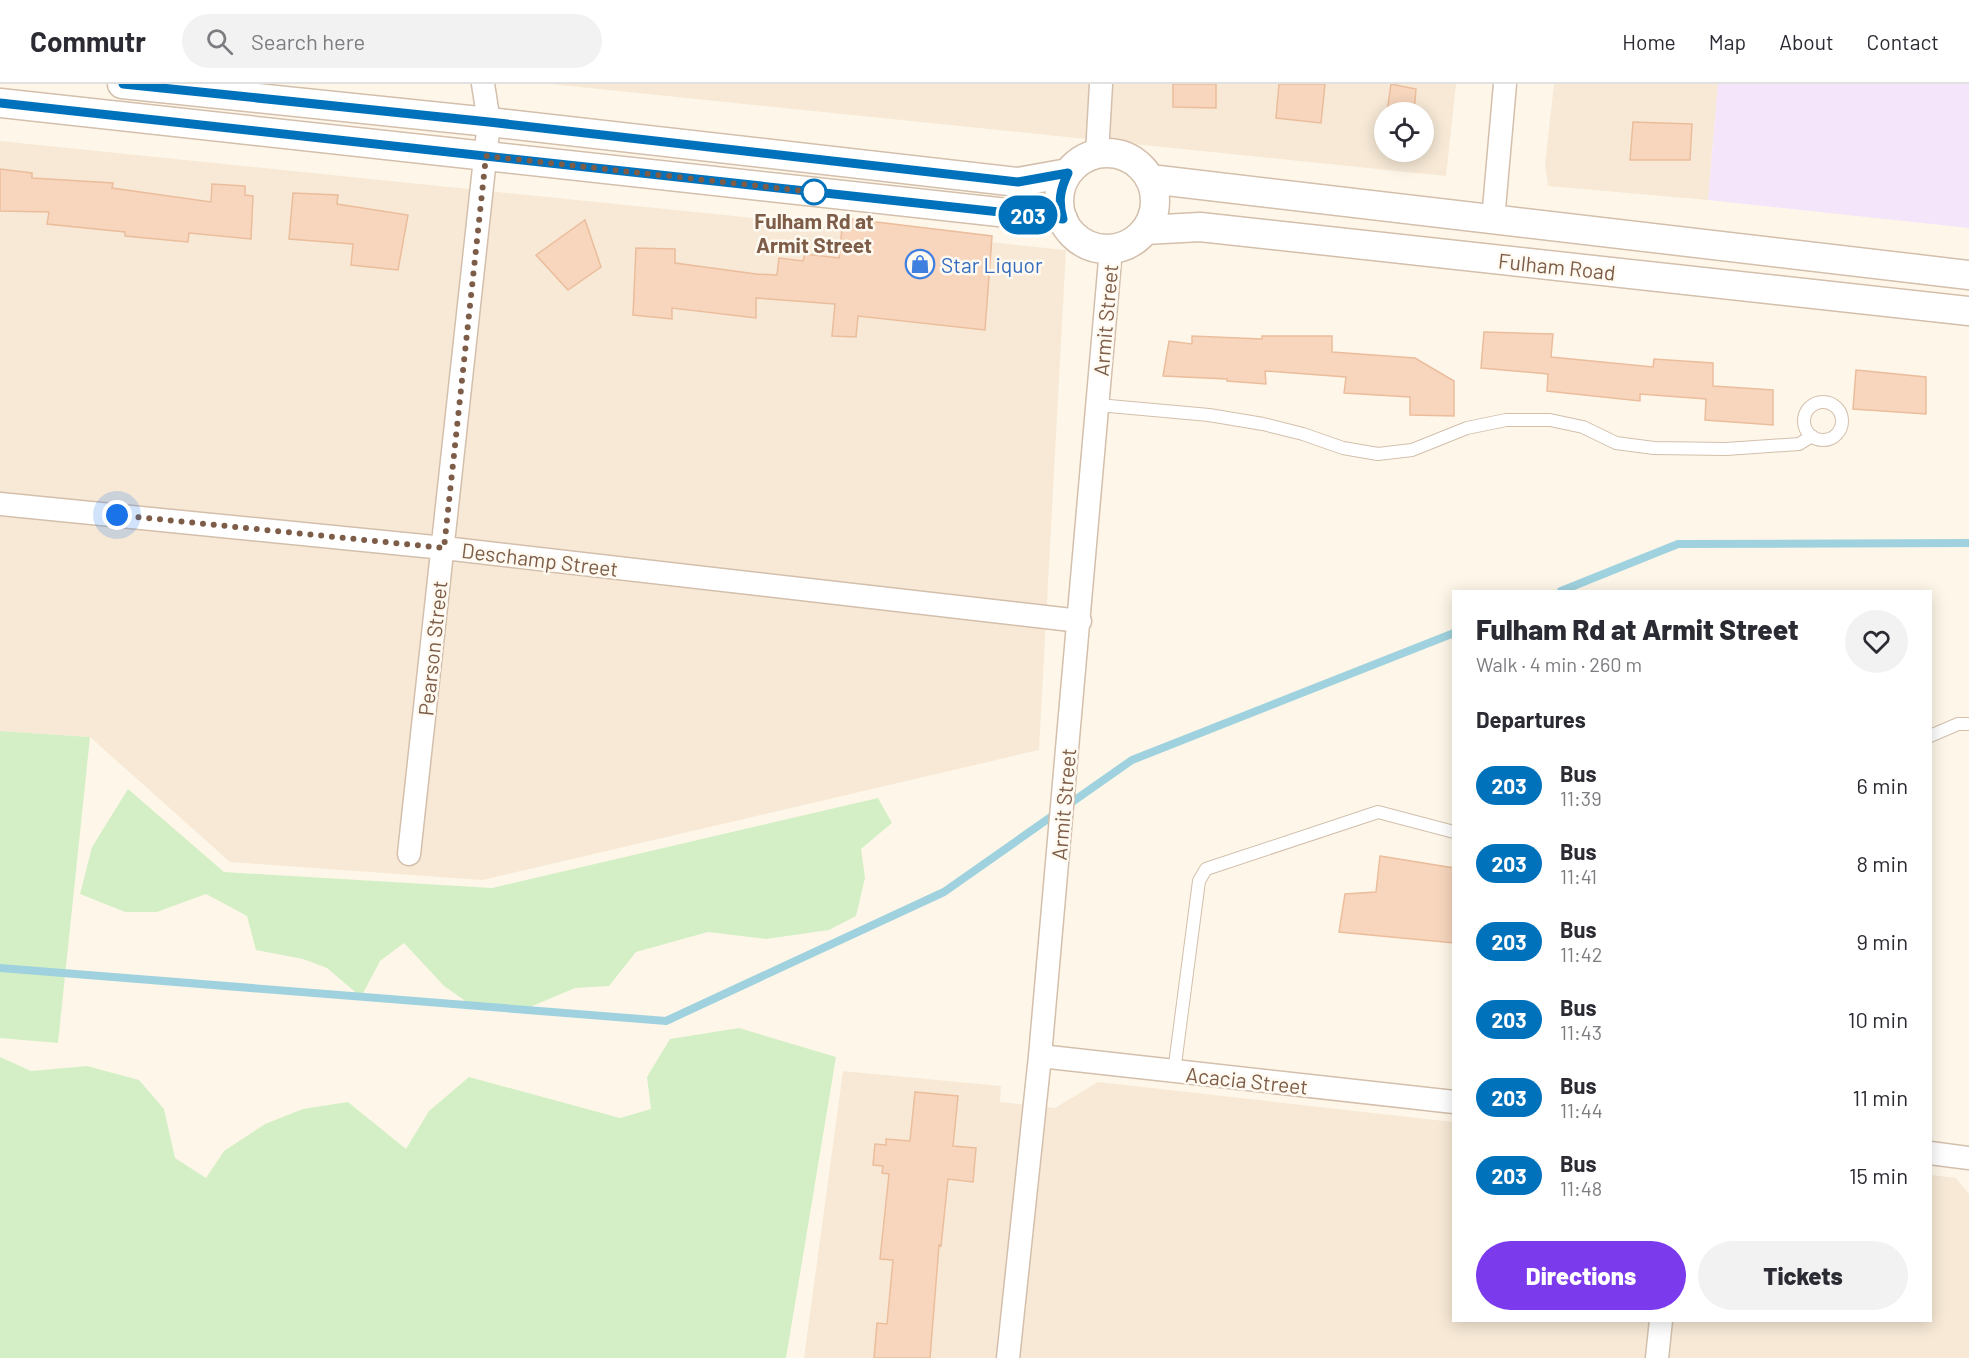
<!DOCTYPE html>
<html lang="en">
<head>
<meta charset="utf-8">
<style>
	:root { --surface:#fff; --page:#f2f2f3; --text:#2b2b33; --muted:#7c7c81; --line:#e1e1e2; --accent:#7c3aed }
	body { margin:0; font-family:Barlow,sans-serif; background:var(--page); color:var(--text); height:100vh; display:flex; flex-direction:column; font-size:22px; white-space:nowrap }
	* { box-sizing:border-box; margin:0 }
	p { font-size:20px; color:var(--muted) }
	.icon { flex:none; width:33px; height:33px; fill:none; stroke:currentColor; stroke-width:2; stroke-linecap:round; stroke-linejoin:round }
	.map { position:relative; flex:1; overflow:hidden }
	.panel { position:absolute; left:1452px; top:506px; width:480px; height:732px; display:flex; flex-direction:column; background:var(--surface); border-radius:0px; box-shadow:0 3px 15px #0003 }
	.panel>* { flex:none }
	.badge { padding:0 12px; border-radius:20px; font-size:21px; line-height:39px }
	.tools { position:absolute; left:1374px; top:18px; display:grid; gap:12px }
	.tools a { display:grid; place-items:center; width:60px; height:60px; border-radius:50%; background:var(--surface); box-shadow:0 3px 15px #0003; font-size:30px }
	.you { position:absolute; width:30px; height:30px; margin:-15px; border:4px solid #fff; border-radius:50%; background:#1a73e8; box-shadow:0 0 0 9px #1a73e833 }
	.map>.badge { position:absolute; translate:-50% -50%; box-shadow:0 0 0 3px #fff }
	h2 { padding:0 24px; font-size:22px; line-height:54px }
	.round { display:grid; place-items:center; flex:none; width:63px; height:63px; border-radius:32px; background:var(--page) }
	.overview { display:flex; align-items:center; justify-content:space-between; height:102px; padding:0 24px }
	h1 { font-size:28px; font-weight:800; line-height:45px }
	.cta { display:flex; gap:12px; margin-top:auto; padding:12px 24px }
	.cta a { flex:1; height:69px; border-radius:36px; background:var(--accent); color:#fff; font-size:24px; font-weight:800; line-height:69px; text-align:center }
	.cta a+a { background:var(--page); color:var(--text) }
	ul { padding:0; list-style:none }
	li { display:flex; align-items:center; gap:18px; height:78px; padding:0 24px }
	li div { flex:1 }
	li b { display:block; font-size:22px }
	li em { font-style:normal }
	li .badge { min-width:66px; font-weight:700; text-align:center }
	header { display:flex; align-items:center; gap:36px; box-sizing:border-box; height:84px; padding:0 30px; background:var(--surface); border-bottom:2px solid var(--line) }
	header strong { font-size:28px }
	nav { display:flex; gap:33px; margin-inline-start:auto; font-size:21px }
	.search { width:420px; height:54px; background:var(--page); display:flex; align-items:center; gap:15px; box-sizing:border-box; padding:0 21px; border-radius:33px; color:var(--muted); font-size:22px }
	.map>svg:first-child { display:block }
	.residential { fill:#f7e9d6; fill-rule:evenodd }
	.education { fill:#f4e5fb }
	.green { fill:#d4efc5 }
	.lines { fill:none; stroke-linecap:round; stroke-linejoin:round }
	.stream { stroke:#9fd2de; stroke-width:8 }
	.building { fill:#f7d6bd; stroke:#ebbd9c; stroke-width:1.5 }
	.service-casing { stroke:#d3bfac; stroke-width:14 }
	.minor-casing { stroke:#d3bfac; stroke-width:25 }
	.tertiary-casing { stroke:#d3bfac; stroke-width:31 }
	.service { stroke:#fff; stroke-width:12 }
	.minor { stroke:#fff; stroke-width:22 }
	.tertiary { stroke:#fff; stroke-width:28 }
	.line-casing { stroke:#fff; stroke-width:14 }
	.line { stroke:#0072bc; stroke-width:9 }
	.walk { stroke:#7d5d48; stroke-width:6; stroke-dasharray:0 10.8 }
	.stop-dot { fill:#fff; stroke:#0072bc; stroke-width:3 }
	.labels { text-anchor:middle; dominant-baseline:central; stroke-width:5; stroke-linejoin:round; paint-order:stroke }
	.stop-label { font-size:21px; font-weight:bold; fill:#7d5d48; stroke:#fffaf1 }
	.shop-label { font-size:21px; fill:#366cbe; stroke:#fffaf1; text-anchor:start }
	.street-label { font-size:21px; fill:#7d5d48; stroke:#fffaf1 }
</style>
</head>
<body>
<header>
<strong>Commutr</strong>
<div class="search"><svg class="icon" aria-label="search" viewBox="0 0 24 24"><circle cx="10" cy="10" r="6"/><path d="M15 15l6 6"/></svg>Search here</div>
<nav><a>Home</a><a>Map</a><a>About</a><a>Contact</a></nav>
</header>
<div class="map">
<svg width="1969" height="1274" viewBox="0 0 1969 1274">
	<rect width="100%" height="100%" fill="#fef7e9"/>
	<path class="residential" d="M550,0H1456L1446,92ZM1384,28H1424V68H1384Z
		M1554,0H1718L1708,116L1548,102L1545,80Z
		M0,57L1066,166L1039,666L482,796L230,778L90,653L0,647Z
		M843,987L1001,1002L1000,1018L1055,1024L1098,998L1453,1038L1454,1236H1930L1931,1091L1956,1094L1969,1110V1274H804Z"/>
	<path class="education" d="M1718,0H1969V144L1708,116Z"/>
	<path class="green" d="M0,647L90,653L58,959L0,954Z
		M128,705L224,788L492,804L878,714L892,739L861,765L865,794L856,832L829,846L766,855L708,848L636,868L609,902L575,904L523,926L471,921L444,902L404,859L380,877L361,913L327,884L303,875L256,866L247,832L206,810L157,828H125L80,810L92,763Z
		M739,944L836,973L786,1274H0V973L31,987L87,982L139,996L164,1025L175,1074L206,1094L224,1067L265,1040L303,1025L348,1018L406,1065L429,1027L469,993L620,1034L651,1025L647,993L670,955Z"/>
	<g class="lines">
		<path class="stream" d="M1561,507L1678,460L1969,459
			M0,884L666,937L944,808L1132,676L1454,549"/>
	</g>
	<path class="building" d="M1173,0H1216V24L1173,23Z
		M1279,0H1325L1321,39L1276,34Z
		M1391,0L1416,5L1414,28H1387Z
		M1633,38L1692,40L1690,76H1630Z
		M0,85L32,89V94L113,99L112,104L211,118L212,100L245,102V111L253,112L251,155L189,149L188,158L125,152V148L47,140L49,128L0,127Z
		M293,109L338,111L337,120L408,131L398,186L351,181L353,160L289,155Z
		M843,134L992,152L985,246L858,232L856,253L832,252L835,220L756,214V234L672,224V235L633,231L636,164L675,165V179L756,190L777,191L779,174L803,177L805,170L839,174Z
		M585,136L601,183L568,206L536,171Z
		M1484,248L1553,250L1551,273L1653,283L1654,275L1713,279V302L1773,306V341L1705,336L1706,315L1640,310V317L1547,307L1548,290L1481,284Z
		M1192,252L1262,255V252H1332V268L1415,274L1454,297V332L1410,331V313L1344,309L1346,293L1265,287L1266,300L1227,297V295L1163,292L1169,257L1192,260Z
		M1856,286L1926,293V330L1853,325Z
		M1380,772L1454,784V859L1339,848L1345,810L1376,808Z
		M915,1008L958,1012L953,1062L976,1064L973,1098L948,1095L941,1162L939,1161L930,1274H874L877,1239L887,1240L893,1176L880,1175L889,1090L882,1089L883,1082L873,1081L875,1060L886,1061V1055L910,1057Z"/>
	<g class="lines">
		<g class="service-casing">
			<path id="service" d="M1804 337a19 19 0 1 1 38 0a19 19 0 1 1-38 0Z
				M1098,321L1209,331L1263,340L1303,350L1343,364L1378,370L1412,366L1467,344L1506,336H1550L1583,343L1616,359L1654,364L1726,365L1799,360L1812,352
				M1930,652L1958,640H1969
				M1174,988L1199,797L1206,785L1378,728L1454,748"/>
		</g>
		<g class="minor-casing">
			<path id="minor" d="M1097,70L1101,0
				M1493,136L1505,0
				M0,420L444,464L1080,537
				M409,770L489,38L483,0
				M1040,972L1454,1018
				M1930,1069L1969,1074
				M1008,1274L1040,972L1111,165
				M1657,1274L1661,1236"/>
		</g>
		<g class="tertiary-casing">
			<path id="tertiary" d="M122,0L489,38L1018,98L1068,89
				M0,19L1063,135
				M1059 117a48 48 0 1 1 96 0a48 48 0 1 1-96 0Z
				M1150,95L1969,191
				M1145,146L1200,143L1969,227"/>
		</g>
		<use href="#service" class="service"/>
		<use href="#minor" class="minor"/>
		<use href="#tertiary" class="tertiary"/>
	</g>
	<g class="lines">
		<g class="line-casing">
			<path id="line" d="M0,19L1063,135C1058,117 1060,106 1068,89L1018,98L489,38L123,0"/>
		</g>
		<use href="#line" class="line"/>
		<path class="walk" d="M117,431L444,464L486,72L814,108"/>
	</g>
	<defs>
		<g id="shop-ring" transform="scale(1.5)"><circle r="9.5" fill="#fffaf1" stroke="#3f7fe0" stroke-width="1.5"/><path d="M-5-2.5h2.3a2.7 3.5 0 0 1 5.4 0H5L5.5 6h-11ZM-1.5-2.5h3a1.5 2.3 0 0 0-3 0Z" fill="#3f7fe0"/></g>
	</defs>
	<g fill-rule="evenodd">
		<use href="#shop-ring" x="920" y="180"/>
	</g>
	<circle class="stop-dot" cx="814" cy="108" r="12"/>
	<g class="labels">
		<g class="stop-label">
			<text x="814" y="136">Fulham Rd at<tspan x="814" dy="24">Armit Street</tspan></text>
		</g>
		<g class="shop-label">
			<text x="941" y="180">Star Liquor</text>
		</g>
		<g class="street-label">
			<text transform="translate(1557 182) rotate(6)">Fulham Road</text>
			<text transform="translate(1105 236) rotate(-85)">Armit Street</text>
			<text transform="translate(540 475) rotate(7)">Deschamp Street</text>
			<text transform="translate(432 564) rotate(-84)">Pearson Street</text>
			<text transform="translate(1063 720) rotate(-85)">Armit Street</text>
			<text transform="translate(1247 996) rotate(6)">Acacia Street</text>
		</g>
	</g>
</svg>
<div class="tools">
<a><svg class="icon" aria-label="locate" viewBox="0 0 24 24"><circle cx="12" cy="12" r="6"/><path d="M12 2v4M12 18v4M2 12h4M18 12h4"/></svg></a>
</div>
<div class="you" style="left:117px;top:431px"></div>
<b class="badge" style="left:1028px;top:131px;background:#0072bc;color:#fff">203</b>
<section class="panel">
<div class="overview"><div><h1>Fulham Rd at Armit Street</h1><p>Walk · 4 min · 260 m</p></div><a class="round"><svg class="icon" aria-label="heart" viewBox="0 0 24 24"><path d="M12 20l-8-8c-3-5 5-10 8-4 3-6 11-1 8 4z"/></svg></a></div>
<h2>Departures</h2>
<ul>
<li><span class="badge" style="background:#0072bc;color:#fff">203</span><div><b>Bus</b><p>11:39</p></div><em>6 min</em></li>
<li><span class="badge" style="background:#0072bc;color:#fff">203</span><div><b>Bus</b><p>11:41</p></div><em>8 min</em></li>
<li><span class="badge" style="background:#0072bc;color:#fff">203</span><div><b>Bus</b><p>11:42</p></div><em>9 min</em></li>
<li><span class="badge" style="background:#0072bc;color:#fff">203</span><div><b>Bus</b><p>11:43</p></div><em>10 min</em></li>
<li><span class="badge" style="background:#0072bc;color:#fff">203</span><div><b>Bus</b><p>11:44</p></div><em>11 min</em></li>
<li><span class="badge" style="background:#0072bc;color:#fff">203</span><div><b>Bus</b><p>11:48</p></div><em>15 min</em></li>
</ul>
<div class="cta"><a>Directions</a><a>Tickets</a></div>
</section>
</div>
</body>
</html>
